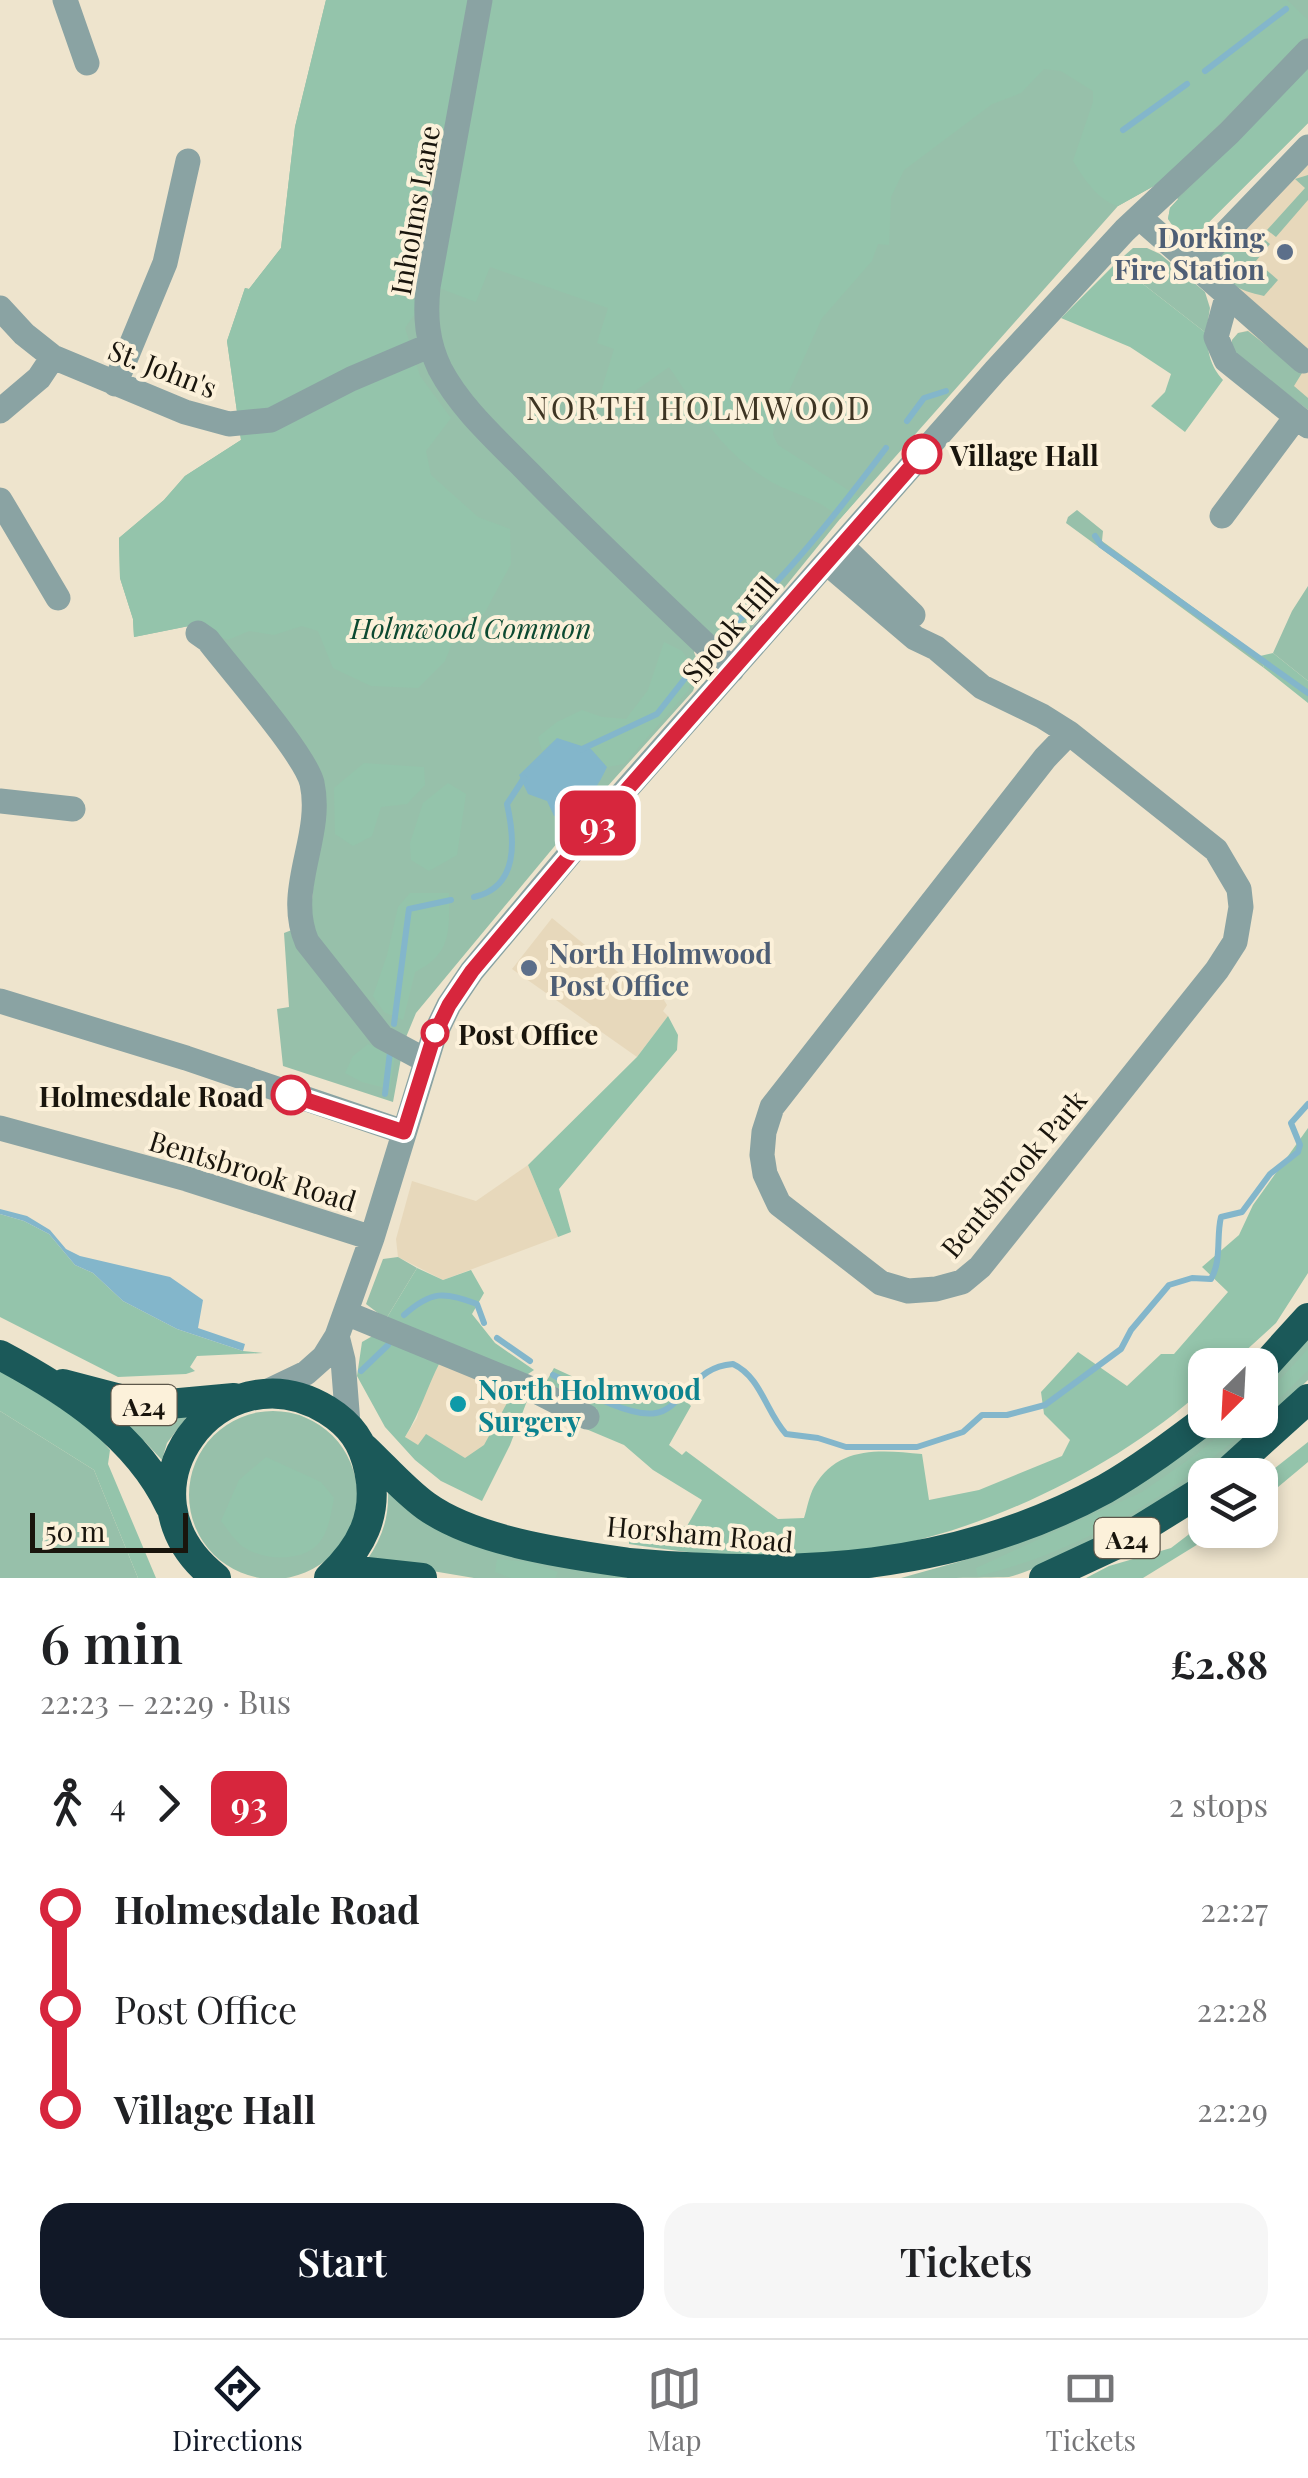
<!DOCTYPE html>
<html lang="en">
<head>
<meta charset="utf-8">
<style>
	:root { --surface:#fff; --page:#f6f6f6; --text:#202124; --muted:#757577; --line:#e0e0e0; --accent:#111827 }
	body { margin:0; font-family:"Playfair Display",serif; background:var(--page); color:var(--text); height:100vh; display:flex; flex-direction:column; font-size:38px; white-space:nowrap }
	* { box-sizing:border-box; margin:0 }
	p { font-size:32px; color:var(--muted) }
	.icon { flex:none; width:55px; height:55px; fill:none; stroke:currentColor; stroke-width:2; stroke-linecap:round; stroke-linejoin:round }
	.map { position:relative; height:1578px; overflow:hidden }
	.side { display:flex; flex-direction:column; background:var(--surface); flex:1 }
	.side>* { flex:none }
	.badge { padding:0 20px; border-radius:15px; font-size:35px; line-height:65px }
	.needle { width:65px; rotate:204deg }
	.fabs { position:absolute; left:1188px; top:1348px; display:grid; gap:20px }
	.fabs a { display:grid; place-items:center; width:90px; height:90px; border-radius:20px; background:var(--surface); box-shadow:0 5px 15px #0003; font-size:50px }
	.scale { position:absolute; left:30px; bottom:25px; width:158px; box-sizing:border-box; padding-left:10px; border:5px solid #19150d; border-top:0; font-size:28px; line-height:35px; white-space:nowrap; color:#19150d; -webkit-text-stroke:8px #fcf1da; paint-order:stroke }
	.map>.badge { position:absolute; translate:-50% -50%; box-shadow:0 0 0 5px #fff }
	.legs { display:flex; align-items:center; gap:15px; height:110px; padding:0 40px; font-size:32px }
	.legs p { margin-inline-start:auto }
	.head { display:flex; align-items:center; justify-content:space-between; height:170px; padding:0 40px }
	h1 { font-size:55px; font-weight:600; line-height:75px }
	.button { display:flex; gap:20px; margin-top:auto; padding:20px 40px }
	.button a { flex:1; height:115px; border-radius:30px; background:var(--accent); color:#fff; font-size:40px; font-weight:600; line-height:115px; text-align:center }
	.button a+a { background:var(--page); color:var(--text) }
	ul { padding:0 40px; list-style:none }
	li { display:flex; align-items:center; gap:35px; height:100px; font-size:38px }
	li i { display:grid; place-items:center; width:15px; height:100%; margin:0 12px; background:currentColor }
	li i::after { content:''; width:25px; height:25px; margin:-12px; border:8px solid; border-radius:50%; background:var(--surface) }
	li p { margin-inline-start:auto }
	li:first-child i { background:linear-gradient(#0000 50%,currentColor 0) }
	li:last-child i { background:linear-gradient(currentColor 50%,#0000 0) }
	.menu { display:flex; justify-content:space-around; align-items:center; height:140px; border-top:2px solid var(--line); background:var(--surface); font-size:28px; color:var(--muted) }
	.menu a { display:grid; justify-items:center; gap:5px }
	.menu .current { color:var(--accent) }
	.map>svg:first-child { display:block }
	.built { fill:#e7d8bb }
	.green { fill:#97c0aa }
	.forest { fill:#94c4ab }
	.water { fill:#83b6cb }
	.lines { fill:none; stroke-linecap:round; stroke-linejoin:round }
	.stream { stroke:#83b6cb; stroke-width:6 }
	.minor { stroke:#8aa3a3; stroke-width:25 }
	.highway { stroke:#1b5959; stroke-width:30 }
	.line-1-casing { stroke:#fff; stroke-width:22 }
	.line-1 { stroke:#d7263d; stroke-width:15 }
	.service-dot { fill:#5c6f8a; stroke:#fcf1da; stroke-width:4 }
	.stop-1-dot { fill:#fff; stroke:#d7263d; stroke-width:5 }
	.culture-dot { fill:#0f9aa8; stroke:#fcf1da; stroke-width:4 }
	.labels { text-anchor:middle; dominant-baseline:central; stroke-width:8; stroke-linejoin:round; paint-order:stroke }
	.shield { fill:#fcf1da; stroke:#5d574a; stroke-width:2.5 }
	.shield-label { font-size:25px; font-weight:bold; fill:#19150d }
	.street-label { font-size:28px; fill:#19150d; stroke:#fcf1da }
	.service-label { font-size:28px; font-weight:bold; fill:#4e5e75; stroke:#fcf1da; text-anchor:end }
	.stop-label { font-size:28px; font-weight:bold; fill:#19150d; stroke:#fcf1da; text-anchor:start }
	.park-label { font-size:28px; font-style:italic; fill:#0c4931; stroke:#fcf1da }
	.culture-label { font-size:28px; font-weight:bold; fill:#0d838f; stroke:#fcf1da; text-anchor:start }
	.quarter-label { font-size:32px; letter-spacing:2.5px; fill:#3e3523; stroke:#fcf1da }
</style>
</head>
<body>
<div class="map">
<svg width="1308" height="1578" viewBox="0 0 1308 1578">
	<rect width="100%" height="100%" fill="#eee4cd"/>
	<path class="built" d="M1308,162V410L1232,340L1238,333L1249,330L1255,305L1221,276L1237,234Z
		M552,918L634,985L641,973L650,977L667,1005L663,1011L668,1016L637,1057L512,969Z
		M528,1165L558,1237L443,1280L398,1257L396,1239L412,1181L476,1201Z
		M440,1362L520,1396L502,1440L441,1481L405,1437L417,1418L423,1394Z"/>
	<path class="green" d="M326,0H1308V123L1200,231L1168,219L1170,208L1178,199L1161,182L1118,206L840,519L742,640L727,642L707,635L694,652L700,669L693,691L563,836L416,1013L404,1042L393,1102L283,1066L277,1009L289,1007L284,933L310,923L322,784L189,626L134,637L133,619L120,578L119,538L164,500L185,476L241,440L227,341L245,288L249,289L281,248L295,127Z
		M1308,175V200L1276,237L1267,230L1305,188L1295,179Z
		M1254,231L1270,244L1256,261L1278,280L1264,296C1238,290 1224,284 1215,258L1237,234Z
		M1133,248H1147L1160,254L1205,292L1210,308L1206,333L1116,263Z
		M1248,331L1302,373L1294,386L1308,398V410L1232,351V340L1238,333Z
		M1077,510L1103,531L1102,541L1260,656L1264,668L1066,523L1068,517Z
		M1308,586V681L1273,653L1292,611Z
		M398,1257L417,1268L386,1319L366,1304L383,1259Z
		M1308,1335V1380C1235,1451 1166,1508 1073,1551C1052,1560 1031,1571 1009,1577C979,1578 933,1578 901,1578L965,1560L1026,1538L1173,1460L1223,1420H1260V1387Z
		M0,1411L94,1470L138,1578H0Z
		M189 1495a84 84 0 1 1 168 0a84 84 0 1 1-168 0Z
		M189,1414L167,1443L162,1460L145,1442L115,1419L117,1415L158,1419Z
		M388,1492L645,1578H474L367,1560C382,1538 389,1518 388,1492Z"/>
	<path class="forest" d="M326,0H1287L1308,20V34L1161,182L1118,206C1098,201 1083,177 1073,161L1093,102V91L1061,71L1044,69L1021,93L992,104L904,170L891,197L889,245L878,244L872,261L822,318L774,424L773,435L778,445L859,497L840,519C820,497 789,494 765,478C719,449 699,411 669,367L625,398L600,395L614,349L597,343L608,308L490,267L476,302L434,286L405,328L420,376L451,418L426,451L431,475L478,517L510,529L511,564L484,614L462,618L445,661L418,688L371,686L333,668L318,631L302,626L274,635L249,631L228,640L189,626L134,637L133,619L120,578L119,538L164,500L185,476L241,440L227,341L245,288L249,289L281,248L295,127Z
		M1308,68V123L1200,231L1178,234L1168,219L1170,208Z
		M1116,263L1206,333C1208,352 1210,366 1223,380L1185,432L1151,406L1165,392L1171,374L1130,347L1061,318Z
		M664,642L682,651L694,670L688,691L624,764L607,767L591,749L557,739L542,751L538,737L557,722L582,710L602,717L626,719L648,690Z
		M1273,653L1308,681V703L1264,668L1260,656Z
		M364,763L424,767L425,785L407,804L381,807L372,836L353,846L335,834L334,788Z
		M448,783L466,794L457,855L429,871L411,860L410,843L423,803Z
		M410,893H449C449,931 452,954 415,972L403,1020L384,1012L373,996L387,955L398,907Z
		M668,1016L678,1035L677,1050L559,1189L571,1232L558,1237L528,1165L637,1057Z
		M368,1044L395,1056L390,1089L362,1082L345,1073L353,1056Z
		M1308,1128V1273L1276,1323L1230,1365H1205V1388C1104,1479 948,1550 812,1557C751,1561 689,1553 629,1544V1536L687,1526L702,1500L653,1470L624,1445L586,1429L597,1409L546,1382L554,1368L615,1396L643,1402L669,1383L691,1406L669,1445L682,1455L686,1451L778,1519L804,1518C807,1509 809,1496 814,1487C838,1445 881,1450 922,1454L929,1500L979,1490L1062,1456L1070,1440L1044,1414L1041,1392L1078,1352L1127,1386L1161,1354H1174L1228,1292L1202,1267L1239,1235L1253,1205Z
		M0,1214L24,1221L49,1234L75,1265L93,1273L123,1301L177,1329L243,1351L263,1353L197,1356L190,1367L195,1371L186,1374L118,1377L0,1317Z
		M417,1268L443,1280L471,1270L484,1293L472,1314L495,1343L534,1370L525,1376L386,1319Z
		M376,1334L440,1362C427,1387 420,1413 405,1437L418,1445L426,1434L465,1458L484,1445L513,1392L527,1401L510,1445L482,1501L441,1481L415,1460L385,1427L357,1376L362,1342Z
		M1308,1349V1370L1260,1418V1401Z
		M0,1369L90,1427L110,1450L108,1464L156,1578H138L94,1470L0,1411Z
		M1237,1420H1258C1175,1493 1086,1550 978,1576L976,1568L1142,1492L1197,1454Z
		M1308,1442V1462L1260,1502V1480Z
		M266,1457L321,1482L334,1498C331,1513 329,1532 318,1544C301,1563 261,1560 242,1546C234,1540 227,1528 221,1521L239,1480Z
		M1205,1522V1530H1221L1143,1578H1086L1109,1566L1171,1548Z
		M497,1559L530,1562L558,1572L555,1578H511L495,1572Z"/>
	<path class="water" d="M557,738L591,749L607,767C596,791 581,813 554,816L547,801L528,794L519,775Z
		M0,1209L27,1216L50,1230L66,1249L80,1256L170,1277L203,1300L198,1328L245,1344L243,1351L177,1329L123,1301L93,1273L75,1265L49,1234L24,1221L0,1214Z"/>
	<g class="lines">
		<path class="stream" d="M1205,71L1286,9
			M1123,130L1187,84
			M907,421L924,398L946,391
			M1095,536L1101,545L1308,693
			M726,632C786,578 837,513 886,448
			M580,750L657,714L690,672
			M474,897C519,887 515,840 507,804L524,778
			M394,1024L409,909L451,900
			M385,1094L390,1052
			M404,1315C431,1291 444,1291 477,1304L484,1323
			M497,1338L530,1361
			M361,1371L388,1345
			M553,1375C578,1388 628,1418 656,1413C669,1411 678,1399 687,1390C702,1375 711,1366 733,1364C761,1377 766,1412 786,1434L818,1438L846,1447H917L963,1432L982,1415H1007L1045,1405L1121,1349L1131,1330L1169,1285L1192,1278L1211,1279C1222,1260 1216,1237 1221,1217L1242,1212L1270,1174L1298,1152L1300,1145L1291,1123L1308,1104"/>
		<path class="minor" d="M65,0L87,63
			M480,0L428,287C425,317 427,342 440,369C461,409 498,441 529,473C595,541 664,605 732,670
			M1139,217L1303,361
			M1193,267L1308,147
			M1227,297L1216,337L1226,360L1308,426
			M0,308L24,334L53,357L185,412L229,424L271,420L351,379L431,345
			M115,384L165,263L188,161
			M0,411L39,378L53,357
			M0,500L58,598
			M1222,516L1296,417
			M842,546L913,615
			M827,563L915,638L936,648L982,687L1042,716L1069,733L1216,850L1239,889L1241,907L1235,942L1217,970L980,1267L962,1282L936,1289L908,1291L881,1283L779,1204L765,1174L762,1155L764,1132L772,1107L1045,758L1069,733
			M198,633L208,640C230,669 305,754 312,783C324,837 284,889 307,942L382,1037L425,1060
			M0,801L73,809
			M0,1001L186,1058L404,1132
			M0,1128L187,1179L372,1238
			M346,1313L534,1390L587,1417
			M337,1336L343,1360L348,1424
			M260,1395L306,1373L324,1357L337,1336L372,1238L434,1036L449,1005L472,971L579,843L995,371L1125,230L1229,133L1308,51"/>
		<path class="highway" d="M0,1355C66,1390 137,1436 170,1506
			M1260,1371L1308,1318
			M63,1384L147,1406L234,1398
			M365,1449C385,1468 404,1490 426,1506C476,1542 568,1554 629,1563C796,1578 954,1571 1105,1489C1140,1469 1173,1444 1205,1420
			M1224,1475L1308,1399
			M216,1578C106,1492 220,1344 327,1410C351,1425 363,1442 369,1470C379,1515 361,1548 329,1578
			M341,1578L367,1572L422,1578
			M1044,1578L1113,1546L1205,1489"/>
	</g>
	<g class="lines">
		<g class="line-1-casing">
			<path id="line-1" d="M291,1095L404,1132L434,1036L449,1005L472,971L580,843L922,454"/>
		</g>
		<use href="#line-1" class="line-1"/>
	</g>
	<g class="service-dot">
		<circle cx="1285" cy="252" r="10"/>
		<circle cx="529" cy="968" r="10"/>
	</g>
	<g class="stop-1-dot">
		<circle cx="922" cy="454" r="18"/>
		<circle cx="435" cy="1033" r="12"/>
		<circle cx="291" cy="1095" r="18"/>
	</g>
	<circle class="culture-dot" cx="458" cy="1404" r="10"/>
	<g class="labels">
		<g class="shield">
			<rect x="111.5" y="1385" width="65" height="40" rx="8"/>
			<rect x="1094.5" y="1518" width="65" height="40" rx="8"/>
		</g>
		<g class="shield-label">
			<text x="144" y="1405">A24</text>
			<text x="1127" y="1538">A24</text>
		</g>
		<g class="street-label">
			<text transform="translate(414 210) rotate(-80)">Inholms Lane</text>
			<text transform="translate(163 368) rotate(21)">St. John's</text>
			<text transform="translate(729 629) rotate(-49)">Spook Hill</text>
			<text transform="translate(253 1170) rotate(17)">Bentsbrook Road</text>
			<text transform="translate(1013 1173) rotate(-50)">Bentsbrook Park</text>
			<text transform="translate(700 1533) rotate(5)">Horsham Road</text>
		</g>
		<g class="service-label">
			<text x="1265" y="236">Dorking<tspan x="1265" dy="32">Fire Station</tspan></text>
			<text x="549" y="952" text-anchor="start">North Holmwood<tspan x="549" dy="32">Post Office</tspan></text>
		</g>
		<g class="stop-label">
			<text x="950" y="454">Village Hall</text>
			<text x="458" y="1033">Post Office</text>
			<text x="264" y="1095" text-anchor="end">Holmesdale Road</text>
		</g>
		<g class="park-label">
			<text x="471" y="627">Holmwood Common</text>
		</g>
		<g class="culture-label">
			<text x="478" y="1388">North Holmwood<tspan x="478" dy="32">Surgery</tspan></text>
		</g>
		<g class="quarter-label">
			<text x="699" y="406">NORTH HOLMWOOD</text>
		</g>
	</g>
</svg>
<div class="fabs">
<a><svg class="needle" viewBox="-14 -14 28 28"><path d="M0-13l5 13h-10z" fill="#e53935"/><path d="M0 13l5-13h-10z" fill="#757577"/></svg></a>
<a><svg class="icon" aria-label="layers" viewBox="0 0 24 24"><path d="M12 4l9 5-9 5-9-5zM3 14l9 5 9-5"/></svg></a>
</div>
<div class="scale">50 m</div>
<b class="badge" style="left:598px;top:823px;background:#d7263d;color:#fff">93</b>
</div>
<section class="side">
<div class="head"><div><h1>6 min</h1><p>22:23 – 22:29 · Bus</p></div><b>£2.88</b></div>
<div class="legs"><svg class="icon" aria-label="walk" viewBox="0 0 24 24"><circle cx="13" cy="4" r="2"/><path d="M13 8l-2 6 4 7M11 14l-3 7M7 12l3-4h3l4 4"/></svg>4<svg class="icon" aria-label="forward" viewBox="0 0 24 24"><path d="M9 5l7 7-7 7"/></svg><b class="badge" style="background:#d7263d;color:#fff">93</b><p>2 stops</p></div>
<ul>
<li><i style="color:#d7263d"></i><b>Holmesdale Road</b><p>22:27</p></li>
<li><i style="color:#d7263d"></i><span>Post Office</span><p>22:28</p></li>
<li><i style="color:#d7263d"></i><b>Village Hall</b><p>22:29</p></li>
</ul>
<div class="button"><a>Start</a><a>Tickets</a></div>
</section>
<nav class="menu">
<a class="current"><svg class="icon" aria-label="directions" viewBox="0 0 24 24"><path d="M12 3l9 9-9 9-9-9zM9 14v-3h6M13 9l2 2-2 2"/></svg>Directions</a>
<a><svg class="icon" aria-label="map" viewBox="0 0 24 24"><path d="M3 6l6-2 6 2 6-2v14l-6 2-6-2-6 2zM9 4v14M15 6v14"/></svg>Map</a>
<a><svg class="icon" aria-label="tickets" viewBox="0 0 24 24"><path d="M3 7h18v10H3zM15 7v10"/></svg>Tickets</a>
</nav>
</body>
</html>
